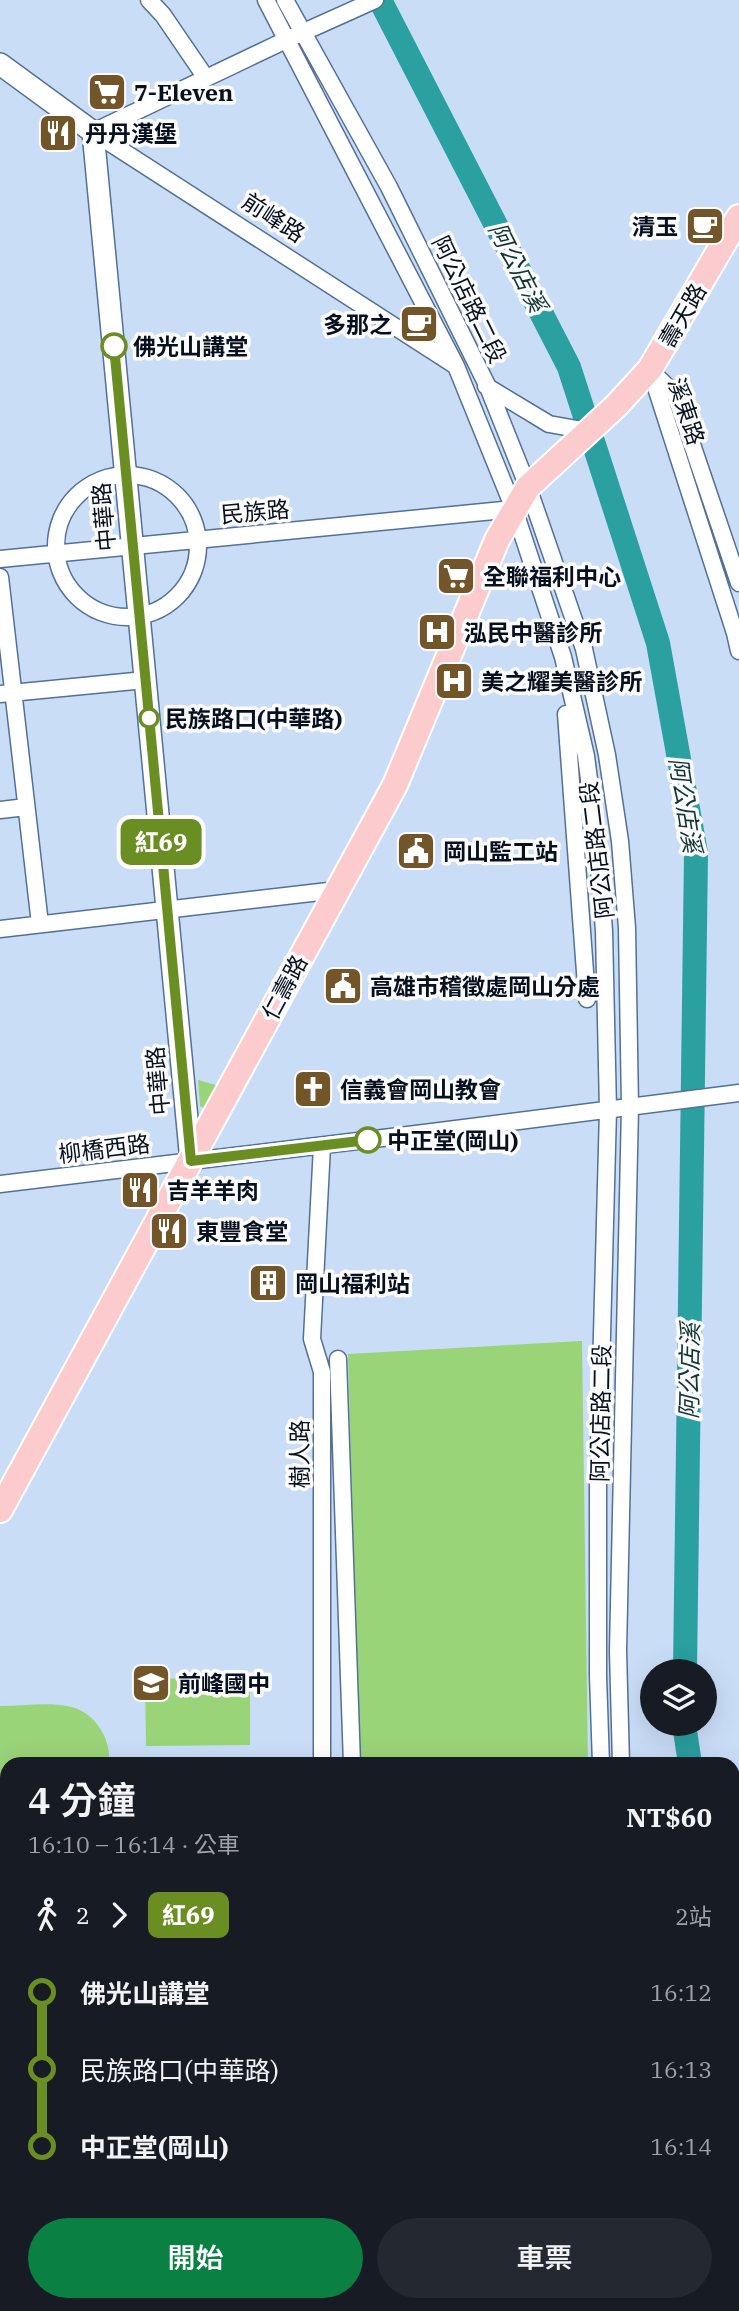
<!DOCTYPE html>
<html lang="zh-TW">
<head>
<meta charset="utf-8">
<style>
	:root { --surface:#171b24; --page:#242831; --text:#f1f3f6; --muted:#9ea1a6; --accent:#0b8043 }
	body { margin:0; font-family:"IBM Plex Serif","Noto Sans TC",serif; background:var(--page); color:var(--text); height:100vh; display:flex; flex-direction:column; font-size:26px; white-space:nowrap }
	* { box-sizing:border-box; margin:0 }
	p { font-size:23px; color:var(--muted) }
	.icon { flex:none; width:38px; height:38px; fill:none; stroke:currentColor; stroke-width:2; stroke-linecap:round; stroke-linejoin:round }
	.map { position:relative; flex:1; overflow:hidden }
	.drawer { position:absolute; left:0px; top:1757px; width:740px; height:555px; display:flex; flex-direction:column; background:var(--surface); border-radius:21px 21px 0 0; box-shadow:0 7px 28px #0002 }
	.drawer>* { flex:none }
	.badge { padding:0 14px; border-radius:10px; font-size:24px; line-height:46px }
	.fabs { position:absolute; left:640px; top:1659px; display:grid; gap:14px }
	.fabs a { display:grid; place-items:center; width:77px; height:77px; border-radius:50%; background:var(--surface); box-shadow:0 7px 28px #0002; font-size:35px }
	.map>.badge { position:absolute; translate:-50% -50%; box-shadow:0 0 0 4px #fff }
	.legs { display:flex; align-items:center; gap:10px; height:77px; padding:0 28px; font-size:23px }
	.legs p { margin-inline-start:auto }
	.summary { display:flex; align-items:center; justify-content:space-between; height:119px; padding:0 28px }
	h1 { font-size:38px; font-weight:600; line-height:52px }
	.cta { display:flex; gap:14px; margin-top:auto; padding:14px 28px }
	.cta a { flex:1; height:80px; border-radius:42px; background:var(--accent); color:#fff; font-size:28px; font-weight:600; line-height:80px; text-align:center }
	.cta a+a { background:var(--page); color:var(--text) }
	ul { padding:0 28px; list-style:none }
	li { display:flex; align-items:center; gap:24px; height:77px; font-size:26px }
	li i { display:grid; place-items:center; width:10px; height:100%; margin:0 9px; background:currentColor }
	li i::after { content:''; width:18px; height:18px; margin:-9px; border:5px solid; border-radius:50%; background:var(--surface) }
	li p { margin-inline-start:auto }
	li:first-child i { background:linear-gradient(#0000 50%,currentColor 0) }
	li:last-child i { background:linear-gradient(currentColor 50%,#0000 0) }
	.map>svg:first-child { display:block }
	.green { fill:#99d479 }
	.lines { fill:none; stroke-linecap:round; stroke-linejoin:round }
	.river { stroke:#2aa0a1; stroke-width:24 }
	.street-casing { stroke:#537096; stroke-width:19 }
	.secondary-casing { stroke:#537096; stroke-width:24 }
	.primary-casing { stroke:#fff; stroke-width:28 }
	.street { stroke:#fff; stroke-width:16 }
	.secondary { stroke:#fff; stroke-width:21 }
	.primary { stroke:#fbcbce; stroke-width:24 }
	.line-1-casing { stroke:#fff; stroke-width:16 }
	.line-1 { stroke:#6b8e23; stroke-width:10 }
	.stop-1-dot { fill:#fff; stroke:#6b8e23; stroke-width:3.5 }
	.labels { text-anchor:middle; dominant-baseline:central; stroke-width:7; stroke-linejoin:round; paint-order:stroke }
	.poi-label { font-size:23px; font-weight:bold; fill:#06101f; stroke:#fcfcfc; text-anchor:start }
	.street-label { font-size:23px; fill:#06101f; stroke:#fcfcfc }
	.stop-label { font-size:23px; font-weight:bold; fill:#06101f; stroke:#fcfcfc; text-anchor:start }
	.water-label { font-size:24px; font-style:italic; fill:#133535; stroke:#fcfcfc }
</style>
</head>
<body>
<div class="map">
<svg width="739" height="2311" viewBox="0 0 739 2311">
	<rect width="100%" height="100%" fill="#caddf7"/>
	<path class="green" d="M198,1080L219,1086L205,1109L200,1106Z
		M582,1341L588,1764H359L348,1354Z
		M250,1677V1745L146,1746L145,1679Z
		M0,1706C21,1706 47,1702 67,1706C94,1710 112,1739 109,1764H7V1811H0Z
		M0,1863H7V2190L0,2197Z"/>
	<g class="lines">
		<path class="river" d="M380,0L569,367L658,643L696,853L685,1671
			M684,1724L690,1764
			M733,1927L739,1942"/>
		<g class="street-casing">
			<path id="street" d="M149,0L163,15L206,78
				M266,0L456,366L514,509L563,657L586,756L597,842L604,931L608,1110L598,1484V1676L601,1764
				M285,0L389,187L488,387L528,487L584,649L607,755L620,841L627,928L630,1107L618,1651L621,1764
				M93,132L456,366
				M93,132L286,40L375,0
				M650,369L735,633L739,651
				M651,371L675,394L739,583
				M486,386L549,424L588,431
				M56 546a71 71 0 1 1 142 0a71 71 0 1 1-142 0Z
				M0,559L514,509
				M0,577L40,924
				M0,694L145,680
				M566,714L587,999
				M0,810L26,807
				M0,929L337,890
				M322,1146L312,1339L322,1372V1764
				M0,1184L424,1133L739,1093
				M338,1359L352,1764
				M733,1796L739,1794
				M0,1845H7
				M733,2053L739,2061
				M733,2094L739,2102
				M0,2284L7,2291
				M22,2305L28,2311
				M612,2305V2311"/>
		</g>
		<g class="secondary-casing">
			<path id="secondary" d="M0,64L93,132L191,1161"/>
		</g>
		<g class="primary-casing">
			<path id="primary" d="M0,1510L395,785L497,540L528,487L616,406L650,369L739,217"/>
		</g>
		<use href="#street" class="street"/>
		<use href="#secondary" class="secondary"/>
		<use href="#primary" class="primary"/>
	</g>
	<g class="lines">
		<g class="line-1-casing">
			<path id="line-1" d="M114,346L191,1161L368,1140"/>
		</g>
		<use href="#line-1" class="line-1"/>
	</g>
	<defs>
		<g id="supermarket-square" transform="scale(2.0125)"><rect x="-9" y="-9" width="18" height="18" rx="4" fill="#725529" stroke="#fcfcfc"/><path d="M-6-5.5h2.5l.6 2H6L4.5 2H-2.5L-4.4-4H-6ZM-1.5 3.2a1.3 1.3 0 1 0 .1 0ZM3 3.2a1.3 1.3 0 1 0 .1 0Z" fill="#fff"/></g>
		<g id="restaurant-square" transform="scale(2.0125)"><rect x="-9" y="-9" width="18" height="18" rx="4" fill="#725529" stroke="#fcfcfc"/><path d="M-5-6h1v4h1v-4h1v4h1v-4h1v5L-1.5 .5V6h-2V.5L-5-1ZM5-6V6H3V1.5H1.5Q1.5-4 5-6Z" fill="#fff"/></g>
		<g id="cafe-square" transform="scale(2.0125)"><rect x="-9" y="-9" width="18" height="18" rx="4" fill="#725529" stroke="#fcfcfc"/><path d="M-5.5-4.5H6V0H3Q3 3.5 0 3.5H-2.5Q-5.5 3.5-5.5 0ZM3-3.2v2h1.7v-2ZM-6 4.5H4V6H-6Z" fill="#fff"/></g>
		<g id="hospital-square" transform="scale(2.0125)"><rect x="-9" y="-9" width="18" height="18" rx="4" fill="#725529" stroke="#fcfcfc"/><path d="M-5-5h3v3.5h4V-5h3V5h-3V1.5h-4V5h-3Z" fill="#fff"/></g>
		<g id="civic-square" transform="scale(2.0125)"><rect x="-9" y="-9" width="18" height="18" rx="4" fill="#725529" stroke="#fcfcfc"/><path d="M-.6-6.5H3V-4.5H.6V-3L4-1V1h2V6H-6V1h2V-1L-.6-3ZM-1.2 2.5V6h2.4V2.5Z" fill="#fff"/></g>
		<g id="church-square" transform="scale(2.0125)"><rect x="-9" y="-9" width="18" height="18" rx="4" fill="#725529" stroke="#fcfcfc"/><path d="M-1.2-6h2.4v3.5h3.3v2.4h-3.3V6h-2.4V-.1h-3.3v-2.4h3.3Z" fill="#fff"/></g>
		<g id="building-square" transform="scale(2.0125)"><rect x="-9" y="-9" width="18" height="18" rx="4" fill="#725529" stroke="#fcfcfc"/><path d="M-4-6H4V6H1V3H-1V6H-4ZM-2.5-4.3h1.7v1.8h-1.7ZM.8-4.3h1.7v1.8H.8ZM-2.5-1h1.7V.8h-1.7ZM.8-1h1.7V.8H.8Z" fill="#fff"/></g>
		<g id="school-square" transform="scale(2.0125)"><rect x="-9" y="-9" width="18" height="18" rx="4" fill="#725529" stroke="#fcfcfc"/><path d="M0-5L7-2L0 1L-7-2ZM-4 1L0 2.5L4 1V4Q0 6-4 4Z" fill="#fff"/></g>
	</defs>
	<g fill-rule="evenodd">
		<use href="#supermarket-square" x="107" y="92"/>
		<use href="#restaurant-square" x="58" y="133"/>
		<use href="#cafe-square" x="705" y="226"/>
		<use href="#cafe-square" x="419" y="324"/>
		<use href="#supermarket-square" x="456" y="576"/>
		<use href="#hospital-square" x="437" y="632"/>
		<use href="#hospital-square" x="454" y="681"/>
		<use href="#civic-square" x="416" y="851"/>
		<use href="#civic-square" x="343" y="986"/>
		<use href="#church-square" x="313" y="1089"/>
		<use href="#restaurant-square" x="140" y="1190"/>
		<use href="#restaurant-square" x="169" y="1231"/>
		<use href="#building-square" x="268" y="1283"/>
		<use href="#school-square" x="151" y="1683"/>
	</g>
	<g class="stop-1-dot">
		<circle cx="114" cy="346" r="12"/>
		<circle cx="149" cy="718" r="9"/>
		<circle cx="368" cy="1140" r="12"/>
	</g>
	<g class="labels">
		<g class="poi-label">
			<text x="134" y="92">7-Eleven</text>
			<text x="85" y="133">丹丹漢堡</text>
			<text x="678" y="226" text-anchor="end">清玉</text>
			<text x="392" y="324" text-anchor="end">多那之</text>
			<text x="483" y="576">全聯福利中心</text>
			<text x="464" y="632">泓民中醫診所</text>
			<text x="481" y="681">美之耀美醫診所</text>
			<text x="443" y="851">岡山監工站</text>
			<text x="370" y="986">高雄市稽徵處岡山分處</text>
			<text x="340" y="1089">信義會岡山教會</text>
			<text x="167" y="1190">吉羊羊肉</text>
			<text x="196" y="1231">東豐食堂</text>
			<text x="295" y="1283">岡山福利站</text>
			<text x="178" y="1683">前峰國中</text>
		</g>
		<g class="street-label">
			<text transform="translate(274 217) rotate(33)">前峰路</text>
			<text transform="translate(470 299) rotate(64)">阿公店路二段</text>
			<text transform="translate(682 315) rotate(-60)">壽天路</text>
			<text transform="translate(687 411) rotate(72)">溪東路</text>
			<text transform="translate(255 511) rotate(-5)">民族路</text>
			<text transform="translate(103 517) rotate(-95)">中華路</text>
			<text transform="translate(596 850) rotate(-97)">阿公店路二段</text>
			<text transform="translate(284 987) rotate(-62)">仁壽路</text>
			<text transform="translate(157 1081) rotate(-95)">中華路</text>
			<text transform="translate(104 1148) rotate(-7)">柳橋西路</text>
			<text transform="translate(600 1413) rotate(-89)">阿公店路二段</text>
			<text transform="translate(299 1454) rotate(-90)">樹人路</text>
		</g>
		<g class="stop-label">
			<text x="133" y="346">佛光山講堂</text>
			<text x="165" y="718">民族路口(中華路)</text>
			<text x="387" y="1140">中正堂(岡山)</text>
		</g>
		<g class="water-label">
			<text transform="translate(518 267) rotate(63)">阿公店溪</text>
			<text transform="translate(686 805) rotate(81)">阿公店溪</text>
			<text transform="translate(689 1371) rotate(-89)">阿公店溪</text>
		</g>
	</g>
</svg>
<div class="fabs">
<a><svg class="icon" aria-label="layers" viewBox="0 0 24 24"><path d="M12 4l9 5-9 5-9-5zM3 14l9 5 9-5"/></svg></a>
</div>
<b class="badge" style="left:161px;top:842px;background:#6b8e23;color:#fff">紅69</b>
<section class="drawer">
<div class="summary"><div><h1>4 分鐘</h1><p>16:10 – 16:14 · 公車</p></div><b>NT$60</b></div>
<div class="legs"><svg class="icon" aria-label="walk" viewBox="0 0 24 24"><circle cx="13" cy="4" r="2"/><path d="M13 8l-2 6 4 7M11 14l-3 7M7 12l3-4h3l4 4"/></svg>2<svg class="icon" aria-label="forward" viewBox="0 0 24 24"><path d="M9 5l7 7-7 7"/></svg><b class="badge" style="background:#6b8e23;color:#fff">紅69</b><p>2站</p></div>
<ul>
<li><i style="color:#6b8e23"></i><b>佛光山講堂</b><p>16:12</p></li>
<li><i style="color:#6b8e23"></i><span>民族路口(中華路)</span><p>16:13</p></li>
<li><i style="color:#6b8e23"></i><b>中正堂(岡山)</b><p>16:14</p></li>
</ul>
<div class="cta"><a>開始</a><a>車票</a></div>
</section>
</div>
</body>
</html>
